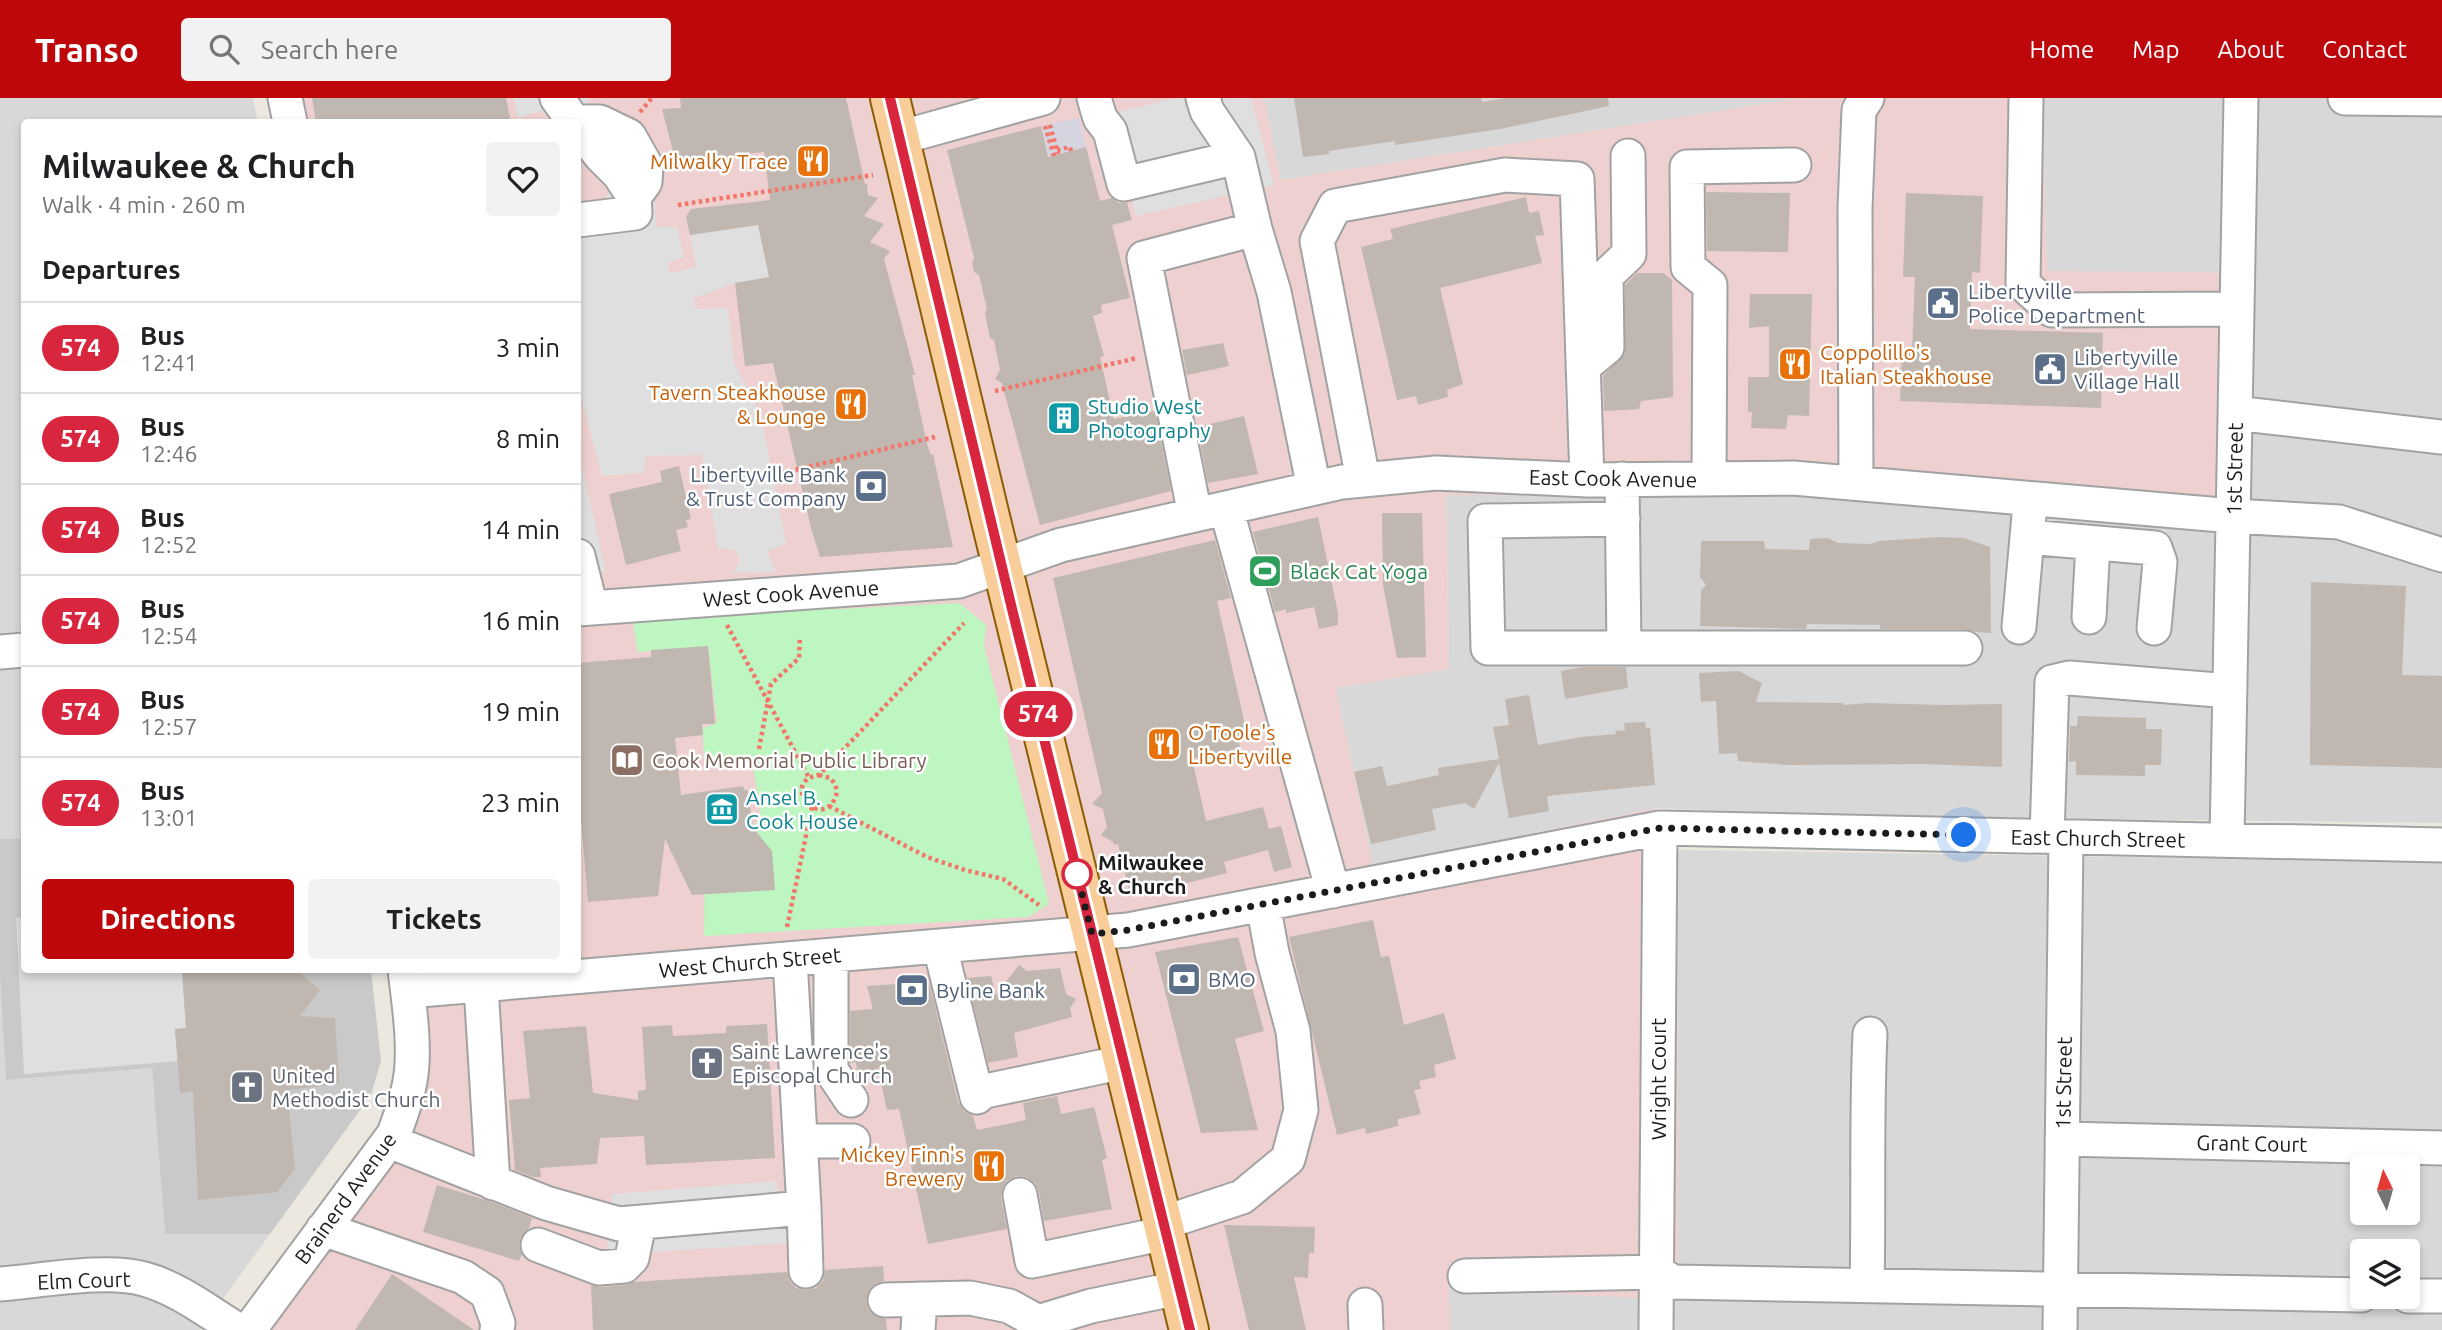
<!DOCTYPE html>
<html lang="en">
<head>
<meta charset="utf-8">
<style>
	:root { --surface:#fff; --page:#f2f2f2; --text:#202124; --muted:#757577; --line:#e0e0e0; --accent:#be070b }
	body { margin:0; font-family:Ubuntu,sans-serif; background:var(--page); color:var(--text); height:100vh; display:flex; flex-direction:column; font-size:26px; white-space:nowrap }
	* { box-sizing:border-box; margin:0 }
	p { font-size:23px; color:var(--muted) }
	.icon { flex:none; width:38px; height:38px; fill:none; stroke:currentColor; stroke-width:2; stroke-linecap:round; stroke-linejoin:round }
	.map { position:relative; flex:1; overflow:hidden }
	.drawer { position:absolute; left:21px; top:21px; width:560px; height:854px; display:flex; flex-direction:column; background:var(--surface); border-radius:7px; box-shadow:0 4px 10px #0003 }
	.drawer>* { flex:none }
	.badge { padding:0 14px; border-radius:23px; font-size:24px; line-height:46px }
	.needle { width:46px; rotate:355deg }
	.fabs { position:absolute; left:2350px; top:1057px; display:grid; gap:14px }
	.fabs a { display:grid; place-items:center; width:70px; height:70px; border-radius:7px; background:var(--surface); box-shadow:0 4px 10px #0003; font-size:35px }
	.you { position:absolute; width:35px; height:35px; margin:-18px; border:5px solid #fff; border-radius:50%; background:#1a73e8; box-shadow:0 0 0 10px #1a73e833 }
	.map>.badge { position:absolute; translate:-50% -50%; box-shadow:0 0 0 4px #fff }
	h2 { padding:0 21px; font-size:26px; line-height:63px }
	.round { display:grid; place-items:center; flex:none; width:74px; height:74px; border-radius:7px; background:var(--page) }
	.summary { display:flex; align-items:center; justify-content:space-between; height:119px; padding:0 21px }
	h1 { font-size:33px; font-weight:700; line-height:52px }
	.primary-button { display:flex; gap:14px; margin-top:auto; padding:14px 21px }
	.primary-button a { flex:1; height:80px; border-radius:7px; background:var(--accent); color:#fff; font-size:28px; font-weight:700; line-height:80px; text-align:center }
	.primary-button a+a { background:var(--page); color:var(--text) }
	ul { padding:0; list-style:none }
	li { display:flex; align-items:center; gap:21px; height:91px; padding:0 21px; border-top:2px solid var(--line) }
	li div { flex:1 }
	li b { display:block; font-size:26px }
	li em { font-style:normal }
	li .badge { min-width:77px; font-weight:700; text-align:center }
	header { display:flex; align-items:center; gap:42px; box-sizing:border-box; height:98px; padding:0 35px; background:var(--accent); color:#fff }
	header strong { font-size:33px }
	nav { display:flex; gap:38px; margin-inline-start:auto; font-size:24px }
	.search { width:490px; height:63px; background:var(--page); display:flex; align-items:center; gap:18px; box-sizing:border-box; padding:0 24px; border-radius:7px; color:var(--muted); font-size:26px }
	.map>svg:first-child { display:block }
	.residential { fill:#d9d8d8; fill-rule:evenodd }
	.commercial { fill:#edd0cf }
	.religious { fill:#c9c9c9 }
	.park { fill:#bdf6c0 }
	.parking { fill:#dfdfdf }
	.plaza { fill:#d5d5e2 }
	.building { fill:#c0b7b0 }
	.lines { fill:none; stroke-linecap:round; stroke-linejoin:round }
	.minor-casing { stroke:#a2a2a2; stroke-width:37 }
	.major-casing { stroke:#8c5c05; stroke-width:42 }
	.path { stroke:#f47569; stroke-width:4.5; stroke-dasharray:3.5 3.5; stroke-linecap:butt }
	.minor { stroke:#fff; stroke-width:33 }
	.major { stroke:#f8cd99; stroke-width:38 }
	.line-casing { stroke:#fff; stroke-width:16 }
	.line { stroke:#d7263d; stroke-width:10 }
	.walk { stroke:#1b1b1b; stroke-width:7; stroke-dasharray:0 12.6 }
	.stop-dot { fill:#fff; stroke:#d7263d; stroke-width:3.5 }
	.labels { text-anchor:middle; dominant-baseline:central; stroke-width:5; stroke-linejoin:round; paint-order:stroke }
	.food-label { font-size:21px; fill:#c56008; stroke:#fff; text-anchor:end }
	.service-label { font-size:21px; fill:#4e5e75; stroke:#fff; text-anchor:start }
	.culture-label { font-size:21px; fill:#0d838f; stroke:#fff; text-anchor:start }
	.street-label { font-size:21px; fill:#1b1b1b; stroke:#fff }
	.leisure-label { font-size:21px; fill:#27864d; stroke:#fff; text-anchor:start }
	.education-label { font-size:21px; fill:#785e54; stroke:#fff; text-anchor:start }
	.stop-label { font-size:21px; font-weight:bold; fill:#1b1b1b; stroke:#fff; text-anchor:start }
	.worship-label { font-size:21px; fill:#5b616d; stroke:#fff; text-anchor:start }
</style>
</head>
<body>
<header>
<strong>Transo</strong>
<div class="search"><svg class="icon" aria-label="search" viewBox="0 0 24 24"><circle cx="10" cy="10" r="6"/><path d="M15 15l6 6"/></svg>Search here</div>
<nav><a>Home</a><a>Map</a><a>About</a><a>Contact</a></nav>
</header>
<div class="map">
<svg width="2442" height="1232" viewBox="0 0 2442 1232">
	<rect width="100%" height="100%" fill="#ece8e0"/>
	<path class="residential" d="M0,0H253L258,24H24V739L0,741Z
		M1264,0H1802L1281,82Z
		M2042,0H2442V725L1849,718L1656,710L1373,768L1336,590L1449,571L1446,397L1818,398L2047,173Z
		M1677,752L2442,764V1232H1450L1449,1190L1678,1202ZM2362,1069H2408V1115H2362ZM2362,1153H2408V1199H2362Z
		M0,879L6,982L152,970L165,1136H270L200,1232H0Z"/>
	<path class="commercial" d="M301,0H1264L1281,82L1802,0H2042L2047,173L2248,175L2245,438L1818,398L1446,397L1449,571L1336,590L1373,768L1656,710L1677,752L1678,1202L1449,1190L1450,1232H261L416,1026L426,981L416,872H578V24H306Z"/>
	<path class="religious" d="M24,740V872H371L381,963L371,997L270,1136H165L152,970L6,982L0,879V741Z"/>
	<path class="park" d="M959,505L986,527L984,548L1049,806L1028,819L704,838L705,775L761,720L752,661L704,664L703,630L715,626L717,623L708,548L638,554L631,514L840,511Z"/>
	<path class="parking" d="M514,0H588L590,14L652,50L656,129H677L684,159L668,165L670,175L696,169L690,137L758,127L770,181L735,185L693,201L696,211L728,210L734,265L761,317L786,446L767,453L776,474L733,475L740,462L735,452L718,451L703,357L646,358L644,375L602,378L578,287V108L603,106L613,85L578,24H552L541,13L518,20Z
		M1177,0H1251L1274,87L1136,118L1130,93L1109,98L1087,21Z
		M578,352L606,474L578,475Z
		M24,819V872H182L186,930L175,931L178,963L24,976L16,820Z
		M776,1083L790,1145L607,1157L612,1096Z"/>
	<path class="plaza" d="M1079,20L1086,49L1048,59L1041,28Z"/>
	<path class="building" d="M312,0H506L511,24H316Z
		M680,0H846L865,86H867L868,97L878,100L864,118L884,126L870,144L890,153L884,161L908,250L915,277H912L927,346L931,357L933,356L953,449L820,459L811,430L773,265L745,268L735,185L769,179L758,127L690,137L686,119L691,111L770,102L764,54L676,65L662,11L681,10Z
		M1294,0H1481L1482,4L1505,0H1608L1609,8L1500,31L1395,47V43L1329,53V56L1303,59Z
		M1041,28L1048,59L1086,49L1100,103L1112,100L1119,105H1127L1132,122L1112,127L1130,200L1101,207L1102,215L1093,218L1104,258L1100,259L1114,321L1155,313L1171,393L1040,427L1002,285L995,281L1000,272L994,242L990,240L985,216L987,211L979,177L974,174L972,165L974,160L947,52Z
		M1706,94L1790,95L1788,154L1707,153Z
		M1906,95L1983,98L1980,175L1972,174L1970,231L2103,235L2101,310L1900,303L1902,253L1912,254L1915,179H1903Z
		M1526,99L1529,115L1539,113L1544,137L1535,138L1542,165L1440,190L1463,286L1447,292L1448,299L1418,307L1416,298L1397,302L1361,149L1393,141L1390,131Z
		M1637,175H1663L1672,182L1673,299L1641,303L1639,311L1604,313L1603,278L1625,256V187Z
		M1750,196H1812L1809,318L1788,317L1786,331L1751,330L1752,314H1748V279H1769V228L1749,230Z
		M1223,245L1229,268L1187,277L1182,252Z
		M1244,318L1258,376L1208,385L1197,329Z
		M679,368L691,421L686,422L688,429L676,432L681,453L626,467L609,396L662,384L660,373Z
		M1382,415H1422L1426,559L1397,560L1383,487Z
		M1318,419L1338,515V527L1319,531L1314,509L1286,515V511L1275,514L1253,434Z
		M1940,439L1964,440L1990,449L1991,535L1976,534L1965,531H1880V527L1807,526L1806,531L1700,528L1701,492L1706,487L1700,479L1701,443H1764L1765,451L1809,452L1810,441L1828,440L1838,445L1870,446L1880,443Z
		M1215,442L1231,500L1217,503L1248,640L1239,642L1240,650L1192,661L1206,723L1263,709L1269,731L1281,728L1292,769L1274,774L1268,752L1224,764L1227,775L1131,799L1118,746L1114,747L1113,744L1101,737L1107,729L1103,711L1092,706L1102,695L1053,480Z
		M2311,484L2406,488L2402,577L2442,578V670L2310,667Z
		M708,548L715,626H702L703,637L675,640L681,697L743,688L744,692H748L753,730L772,753L775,792L692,797L665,741L658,798L588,804L578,683V565L651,559V552Z
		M1583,569H1626L1628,590L1565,601L1561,573Z
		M1739,573L1762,585L1756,604L1843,605V607L1869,605L1945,607L2002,606V669L1923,666L1788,667L1738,663L1737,655L1719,656L1716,603L1701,604L1699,575Z
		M1529,597L1538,647L1581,639L1616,636L1615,633L1625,632L1624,625L1645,624L1646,630H1650L1655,687L1547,698L1549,713L1509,720L1499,665L1474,711L1465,705L1432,711L1436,732L1371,746L1354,674L1382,668L1387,688L1439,677L1438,670L1499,661L1493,629L1509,627L1505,601Z
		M2078,618L2146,620V631H2162L2161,667H2145V678L2076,677V663L2069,664L2070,628H2077Z
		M1373,822L1381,859L1389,858L1404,927L1444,915L1456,961L1434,967L1436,979L1419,983L1421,991L1414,992L1421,1016L1398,1021V1028L1366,1036L1365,1030L1337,1037L1289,839Z
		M1238,839L1264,933L1235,941L1258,1032L1201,1035L1155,854Z
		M1019,867L1027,873L1060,870L1066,896L1076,901L1070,910L1072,919L1014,935L1018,959L988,965L967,880L991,878L996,897Z
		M182,872H297L320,892L300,918L335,920L339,986L287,992L295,1071L277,1094L198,1102L193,993L180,995L175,931L186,930Z
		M929,884L958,1004L964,1013L973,1018L977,1032L1026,1022L1023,1005L1057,998L1061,1016L1094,1009L1107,1060L1102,1062L1112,1111L1044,1123L1039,1094L1035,1085L1027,1079L1016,1078L1007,1083L1002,1091L1001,1100L1007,1131L928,1146L899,1011L887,1012L879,976L858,978L856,964L850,965V913L873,911L867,888Z
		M767,926L775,1060L646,1067L644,1038L600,1040L597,1066L540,1070L541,1079H533L515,1072L509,1002L530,1000L523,933L586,928L593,995L638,1002V993L646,992L642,929L672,927L673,938L726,935V928Z
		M437,1087L489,1103L532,1120L529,1130L520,1141L519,1149L522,1156L519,1163L423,1134Z
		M1224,1127L1315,1129L1314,1155H1309L1308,1180L1294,1179L1306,1232H1249Z
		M883,1168L884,1183L876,1185L869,1192L866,1203L868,1211L875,1218L886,1221L887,1232H593L591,1187L601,1189L626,1187L632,1184L787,1174L790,1184L796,1190L807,1192L816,1190L823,1183L825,1172Z
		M392,1176L474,1232H355Z"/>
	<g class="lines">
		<g class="minor-casing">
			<path id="minor" d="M285,0L290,24
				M557,0L574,24
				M1094,0L1100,20L1110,33L1124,86L1238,59
				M1203,0L1207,13L1238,59L1255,131L1274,194L1314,390
				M2026,0L2023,186L2052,212L2237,211
				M2345,0L2442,1
				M574,24H600L629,38L646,68L645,84L634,99
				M578,28L600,57L619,76L634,99L635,115L578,122
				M899,40L1043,0
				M1583,269L1607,249L1606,178L1629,156L1628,58
				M2235,315L2442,339
				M1363,381L1317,143L1335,108L1505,77L1577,81L1587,382
				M1622,381L1624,550H1965
				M1709,381L1710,187L1688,169L1687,69L1794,67
				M1856,385L1855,110L1859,12L1867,0
				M1226,410L1333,793
				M1195,417L1144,160L1255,131
				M1623,421L1485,423L1488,550H1624
				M2027,439L2155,450L2160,464L2154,530
				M578,458L591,510
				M578,511L959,483L1061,447L1226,410L1342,384L1436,375L1587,382L1793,380L2233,418L2339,424L2442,457
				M2089,519L2093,445
				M2019,529L2029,417
				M0,554L24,552
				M2047,738L2052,584L2069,580L2230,593
				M2227,742L2241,0
				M940,849L977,999
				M831,858V972L851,1002
				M790,861L804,1110
				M481,888L493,1085
				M408,893L1128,832L1660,730L2442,747
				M976,995L1124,964
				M2062,1041L2442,1050
				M389,1043L546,1105L619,1126L804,1110L806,1173
				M800,1043H853
				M1020,1097L1032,1163L1166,1135
				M1163,1125L1242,1099L1288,1061L1301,1012L1293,933L1272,855L1263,806
				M323,1131L463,1179L487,1195L498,1225L497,1232
				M538,1147L599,1170L624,1168L632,1160L639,1125
				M1465,1178L1657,1174L1673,1184L2362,1197
				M0,1186C39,1183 108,1170 144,1181C178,1190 208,1214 238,1232
				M1867,1187C1869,1104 1866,1020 1870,936
				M2408,1198H2442
				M885,1202L970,1200L1009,1208L1038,1224L1091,1208L1179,1190
				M1365,1207L1366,1232
				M249,1232L394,1036C400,1019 407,1002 410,983C416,951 409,905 405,872
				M918,1232L920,1201
				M1656,1232L1660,730
				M2060,1232L2066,739"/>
		</g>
		<g class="major-casing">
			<path id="major" d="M890,0L991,423L1189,1232"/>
		</g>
		<path class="path" d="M640,14L652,0
			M1050,27L1058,56
			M1045,28L1054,58
			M1057,52L1070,49L1071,53
			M678,107L873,77
			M995,293L1137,260
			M782,375L935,339
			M727,527L809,680
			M759,651L771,586L799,560L800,539
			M819,677L830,680C835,685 839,692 835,700C821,733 778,684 819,677L964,525
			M829,708L927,759L965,772L1003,781L1039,807
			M787,829L812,709"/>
		<use href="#minor" class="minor"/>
		<use href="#major" class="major"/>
	</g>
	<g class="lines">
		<g class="line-casing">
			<path id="line" d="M890,0L1012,511L1190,1232"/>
		</g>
		<use href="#line" class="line"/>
		<path class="walk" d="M1077,776L1075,768L1092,836L1128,832L1660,730L1964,737"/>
	</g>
	<defs>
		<g id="restaurant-square" transform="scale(1.75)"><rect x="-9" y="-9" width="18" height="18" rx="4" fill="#e8710a" stroke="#fff"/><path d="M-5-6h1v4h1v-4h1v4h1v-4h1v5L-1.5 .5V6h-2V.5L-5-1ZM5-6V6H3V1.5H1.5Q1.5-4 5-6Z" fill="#fff"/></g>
		<g id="civic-square" transform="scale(1.75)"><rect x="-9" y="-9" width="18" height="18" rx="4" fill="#5c6f8a" stroke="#fff"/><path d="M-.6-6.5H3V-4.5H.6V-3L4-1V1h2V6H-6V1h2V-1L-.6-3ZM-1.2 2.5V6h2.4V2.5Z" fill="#fff"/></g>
		<g id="building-square" transform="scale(1.75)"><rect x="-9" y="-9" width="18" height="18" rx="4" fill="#0f9aa8" stroke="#fff"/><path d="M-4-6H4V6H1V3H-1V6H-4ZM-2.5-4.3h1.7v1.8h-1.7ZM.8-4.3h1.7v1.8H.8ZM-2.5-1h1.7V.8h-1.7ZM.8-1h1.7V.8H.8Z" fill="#fff"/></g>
		<g id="bank-square" transform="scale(1.75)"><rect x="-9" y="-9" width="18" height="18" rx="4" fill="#5c6f8a" stroke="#fff"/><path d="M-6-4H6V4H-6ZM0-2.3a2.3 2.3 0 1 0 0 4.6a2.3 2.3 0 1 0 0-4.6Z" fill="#fff"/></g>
		<g id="stadium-square" transform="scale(1.75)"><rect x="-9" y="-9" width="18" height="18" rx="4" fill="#2e9e5b" stroke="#fff"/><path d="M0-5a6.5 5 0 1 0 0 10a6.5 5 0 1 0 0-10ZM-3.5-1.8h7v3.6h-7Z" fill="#fff"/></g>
		<g id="library-square" transform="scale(1.75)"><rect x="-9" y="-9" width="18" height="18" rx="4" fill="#8d6e63" stroke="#fff"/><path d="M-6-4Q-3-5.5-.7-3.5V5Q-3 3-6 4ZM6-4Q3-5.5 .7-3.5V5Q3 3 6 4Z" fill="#fff"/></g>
		<g id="museum-square" transform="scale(1.75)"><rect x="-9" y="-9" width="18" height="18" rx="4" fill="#0f9aa8" stroke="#fff"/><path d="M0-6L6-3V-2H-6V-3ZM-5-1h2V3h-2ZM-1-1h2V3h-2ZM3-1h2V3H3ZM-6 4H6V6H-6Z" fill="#fff"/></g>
		<g id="church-square" transform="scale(1.75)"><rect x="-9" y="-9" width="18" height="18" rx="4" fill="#6b7280" stroke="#fff"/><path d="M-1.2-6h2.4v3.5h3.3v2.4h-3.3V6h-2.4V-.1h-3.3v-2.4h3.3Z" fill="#fff"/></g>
	</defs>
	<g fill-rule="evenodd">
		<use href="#restaurant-square" x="813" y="63"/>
		<use href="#civic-square" x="1943" y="205"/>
		<use href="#restaurant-square" x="1795" y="266"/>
		<use href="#civic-square" x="2050" y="271"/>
		<use href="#restaurant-square" x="851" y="306"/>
		<use href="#building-square" x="1064" y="320"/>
		<use href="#bank-square" x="871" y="388"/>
		<use href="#stadium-square" x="1265" y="473"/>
		<use href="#restaurant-square" x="1164" y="646"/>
		<use href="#library-square" x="627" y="662"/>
		<use href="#museum-square" x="722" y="711"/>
		<use href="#bank-square" x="1184" y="881"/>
		<use href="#bank-square" x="912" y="892"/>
		<use href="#church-square" x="707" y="965"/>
		<use href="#church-square" x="247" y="989"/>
		<use href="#restaurant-square" x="989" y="1068"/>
	</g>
	<circle class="stop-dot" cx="1077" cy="776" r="14"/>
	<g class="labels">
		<g class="food-label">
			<text x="788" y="63">Milwalky Trace</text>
			<text x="1820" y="254" text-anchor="start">Coppolillo's<tspan x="1820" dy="24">Italian Steakhouse</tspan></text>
			<text x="826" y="294">Tavern Steakhouse<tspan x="826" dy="24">&amp; Lounge</tspan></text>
			<text x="1188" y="634" text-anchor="start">O'Toole's<tspan x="1188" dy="24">Libertyville</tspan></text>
			<text x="964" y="1056">Mickey Finn's<tspan x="964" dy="24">Brewery</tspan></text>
		</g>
		<g class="service-label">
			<text x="1968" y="193">Libertyville<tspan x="1968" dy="24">Police Department</tspan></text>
			<text x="2074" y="259">Libertyville<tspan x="2074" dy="24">Village Hall</tspan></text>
			<text x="846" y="376" text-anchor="end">Libertyville Bank<tspan x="846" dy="24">&amp; Trust Company</tspan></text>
			<text x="1208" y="881">BMO</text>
			<text x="936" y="892">Byline Bank</text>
		</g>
		<g class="culture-label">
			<text x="1088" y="308">Studio West<tspan x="1088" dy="24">Photography</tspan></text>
			<text x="746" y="699">Ansel B.<tspan x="746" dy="24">Cook House</tspan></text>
		</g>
		<g class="street-label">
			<text transform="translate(2234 371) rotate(-89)">1st Street</text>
			<text transform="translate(1613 380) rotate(1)">East Cook Avenue</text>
			<text transform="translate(791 495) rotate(-4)">West Cook Avenue</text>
			<text transform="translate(2098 740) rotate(1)">East Church Street</text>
			<text transform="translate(750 864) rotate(-5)">West Church Street</text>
			<text transform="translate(1658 981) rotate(-90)">Wright Court</text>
			<text transform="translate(2063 985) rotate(-89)">1st Street</text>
			<text transform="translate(2252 1045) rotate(1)">Grant Court</text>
			<text transform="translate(345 1100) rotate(-54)">Brainerd Avenue</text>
			<text transform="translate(84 1182) rotate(-2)">Elm Court</text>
		</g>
		<g class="leisure-label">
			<text x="1290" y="473">Black Cat Yoga</text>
		</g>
		<g class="education-label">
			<text x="652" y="662">Cook Memorial Public Library</text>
		</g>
		<g class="stop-label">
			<text x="1098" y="764">Milwaukee<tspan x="1098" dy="24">&amp; Church</tspan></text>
		</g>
		<g class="worship-label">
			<text x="732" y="953">Saint Lawrence's<tspan x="732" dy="24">Episcopal Church</tspan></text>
			<text x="272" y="977">United<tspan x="272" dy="24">Methodist Church</tspan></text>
		</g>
	</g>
</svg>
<div class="fabs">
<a><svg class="needle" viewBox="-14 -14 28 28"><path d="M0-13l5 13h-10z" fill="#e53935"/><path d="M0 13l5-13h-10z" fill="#757577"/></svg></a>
<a><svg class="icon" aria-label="layers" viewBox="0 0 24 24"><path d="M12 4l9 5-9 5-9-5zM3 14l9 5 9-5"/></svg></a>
</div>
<div class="you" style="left:1964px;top:737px"></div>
<b class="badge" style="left:1038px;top:616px;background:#d7263d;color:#fff">574</b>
<section class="drawer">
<div class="summary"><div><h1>Milwaukee &amp; Church</h1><p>Walk · 4 min · 260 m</p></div><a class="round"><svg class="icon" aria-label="heart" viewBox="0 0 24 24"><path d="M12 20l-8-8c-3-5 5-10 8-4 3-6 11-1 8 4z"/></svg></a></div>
<h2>Departures</h2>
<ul>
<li><span class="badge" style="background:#d7263d;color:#fff">574</span><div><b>Bus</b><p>12:41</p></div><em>3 min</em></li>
<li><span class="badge" style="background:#d7263d;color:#fff">574</span><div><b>Bus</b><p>12:46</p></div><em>8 min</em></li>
<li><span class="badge" style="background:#d7263d;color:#fff">574</span><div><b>Bus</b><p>12:52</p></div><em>14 min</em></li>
<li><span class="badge" style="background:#d7263d;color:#fff">574</span><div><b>Bus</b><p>12:54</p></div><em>16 min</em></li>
<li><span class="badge" style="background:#d7263d;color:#fff">574</span><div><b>Bus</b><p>12:57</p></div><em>19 min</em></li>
<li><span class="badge" style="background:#d7263d;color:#fff">574</span><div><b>Bus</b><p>13:01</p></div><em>23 min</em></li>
</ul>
<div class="primary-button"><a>Directions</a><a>Tickets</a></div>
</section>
</div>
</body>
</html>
